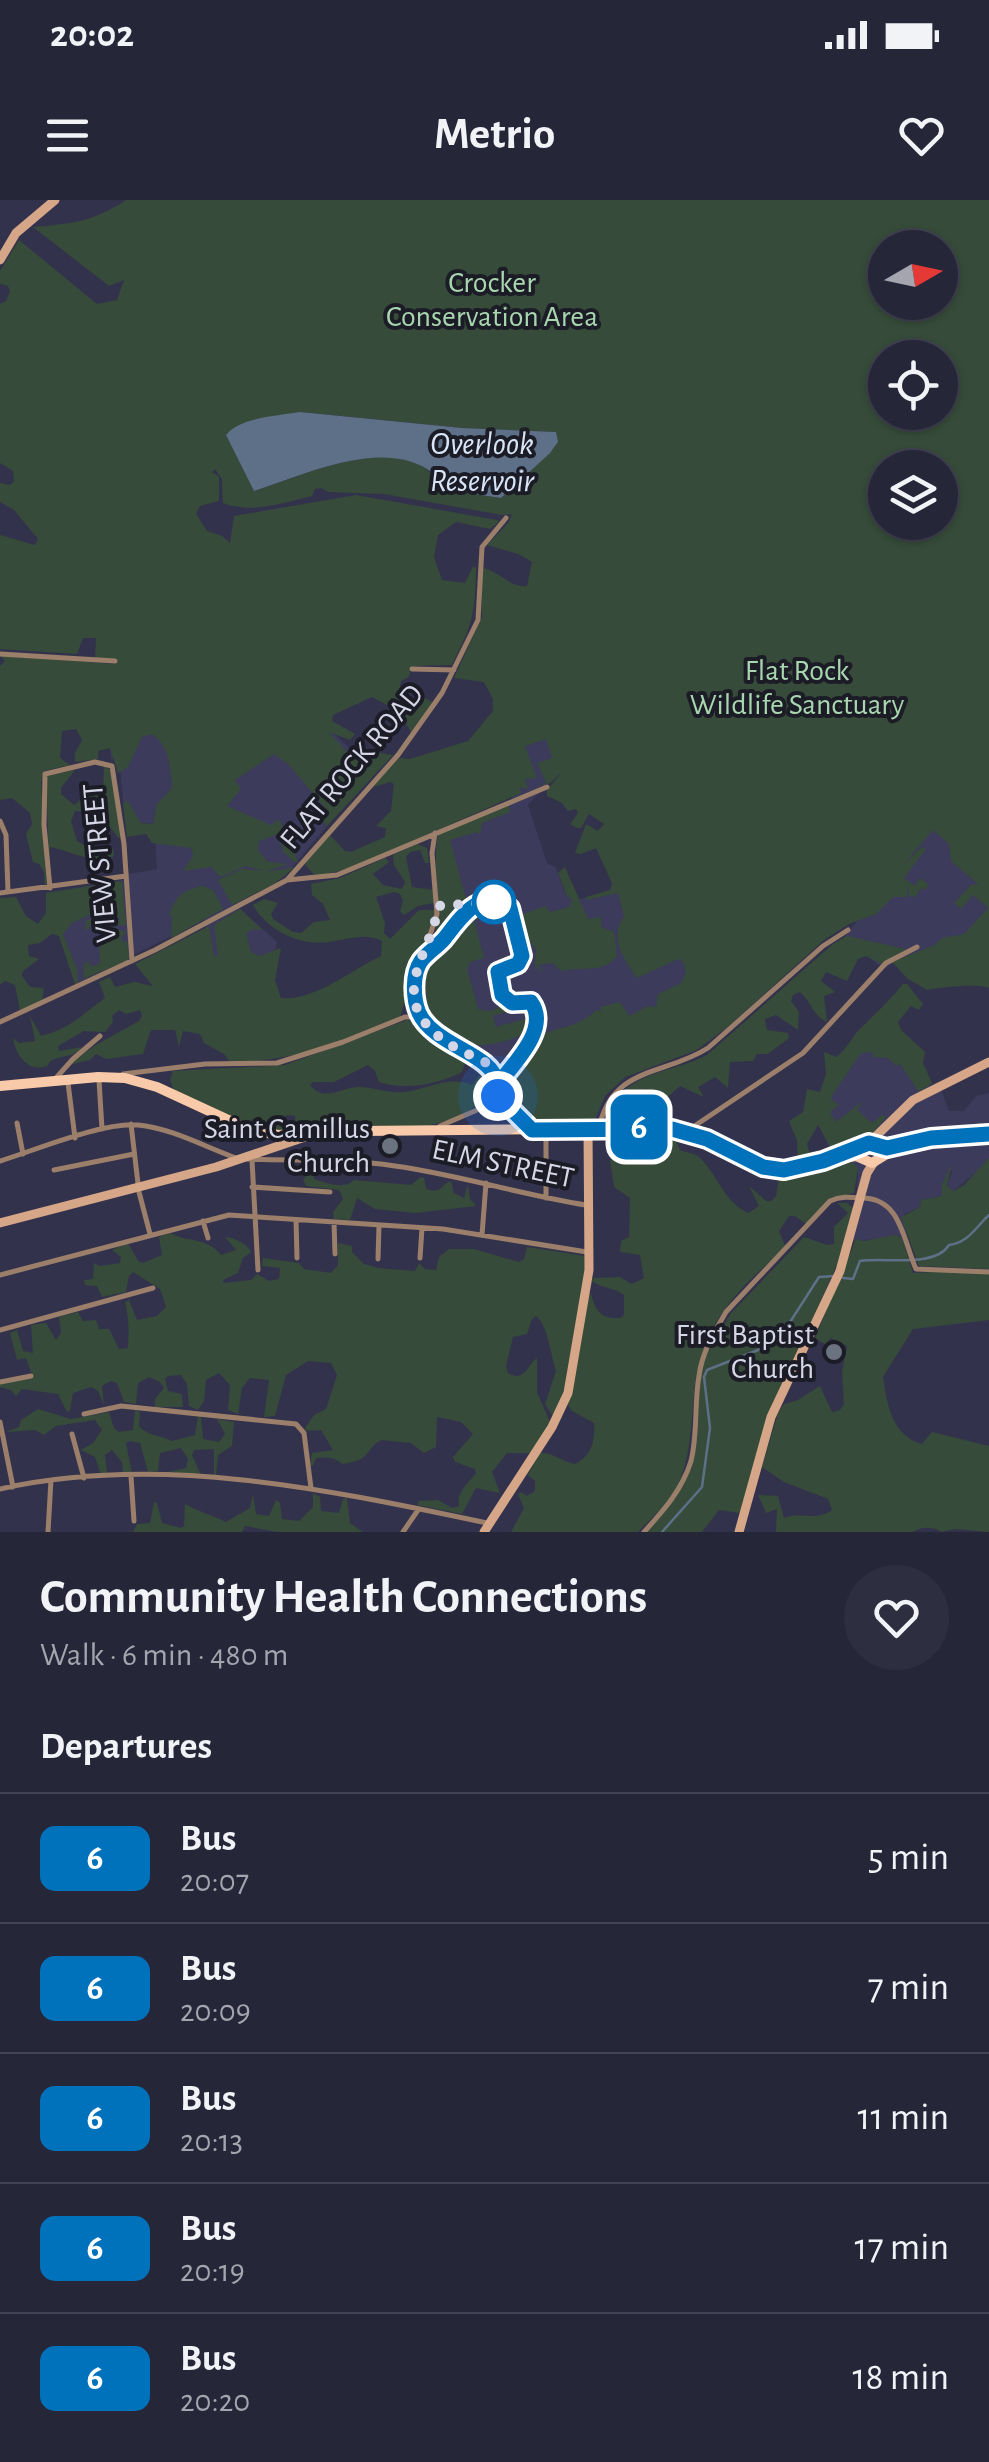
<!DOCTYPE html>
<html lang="en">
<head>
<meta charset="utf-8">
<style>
	:root { --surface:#262639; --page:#2e2e41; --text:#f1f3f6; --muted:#a4a5ae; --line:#424353 }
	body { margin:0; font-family:"Alegreya Sans",sans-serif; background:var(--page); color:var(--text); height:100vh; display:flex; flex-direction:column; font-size:38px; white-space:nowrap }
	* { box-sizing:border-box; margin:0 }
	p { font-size:32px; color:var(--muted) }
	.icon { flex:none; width:55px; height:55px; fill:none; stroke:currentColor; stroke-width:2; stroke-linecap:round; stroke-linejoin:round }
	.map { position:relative; height:1332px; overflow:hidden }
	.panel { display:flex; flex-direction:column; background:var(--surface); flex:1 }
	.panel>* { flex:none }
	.badge { padding:0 20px; border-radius:15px; font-size:35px; line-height:65px }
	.needle { width:65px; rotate:81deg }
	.tools { position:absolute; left:868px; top:30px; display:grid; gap:20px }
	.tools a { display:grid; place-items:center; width:90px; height:90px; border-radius:50%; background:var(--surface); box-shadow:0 2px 8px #0004,0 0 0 2px var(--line); font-size:50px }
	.you { position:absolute; width:50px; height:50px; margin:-25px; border:8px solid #fff; border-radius:50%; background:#1a73e8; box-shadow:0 0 0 15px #1a73e833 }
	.map>.badge { position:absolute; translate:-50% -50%; box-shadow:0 0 0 5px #fff }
	h2 { padding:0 40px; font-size:38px; line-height:90px }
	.round { display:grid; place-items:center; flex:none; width:105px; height:105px; border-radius:52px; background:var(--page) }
	.headline { display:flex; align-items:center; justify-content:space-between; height:170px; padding:0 40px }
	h1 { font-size:48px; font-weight:600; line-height:75px }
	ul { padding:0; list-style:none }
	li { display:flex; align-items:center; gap:30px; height:130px; padding:0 40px; border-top:2px solid var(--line) }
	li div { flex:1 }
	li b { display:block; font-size:38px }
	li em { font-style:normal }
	li .badge { min-width:110px; font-weight:700; text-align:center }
	.status { display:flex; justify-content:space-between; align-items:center; height:70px; padding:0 50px; background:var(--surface); direction:ltr }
	.status svg { height:28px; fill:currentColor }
	header { display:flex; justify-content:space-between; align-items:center; height:130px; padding:0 40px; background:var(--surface); font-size:45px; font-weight:600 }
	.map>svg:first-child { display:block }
	.built { fill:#3c3b5b }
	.green { fill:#364b39; fill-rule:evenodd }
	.water { fill:#5e7087 }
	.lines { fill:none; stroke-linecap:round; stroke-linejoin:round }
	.stream { stroke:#5e7087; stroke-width:2.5 }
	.street { stroke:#9b7f6b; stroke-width:5 }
	.secondary { stroke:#d5a788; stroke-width:9 }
	.primary { stroke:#f9caa9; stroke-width:10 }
	.line-casing { stroke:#fff; stroke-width:22 }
	.line { stroke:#0072bc; stroke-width:15 }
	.walk { stroke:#d5d6e6; stroke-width:10; stroke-dasharray:0 18 }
	.stop-dot { fill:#fff; stroke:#0072bc; stroke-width:5 }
	.worship-dot { fill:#6b7280; stroke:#1c1c27; stroke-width:4 }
	.labels { text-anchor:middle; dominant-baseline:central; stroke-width:8; stroke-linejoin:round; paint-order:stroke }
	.park-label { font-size:30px; fill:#a8d6af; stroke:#1c1c27 }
	.street-label { font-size:30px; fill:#d5d6e6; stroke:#1c1c27 }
	.poi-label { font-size:30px; fill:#d5d6e6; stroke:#1c1c27; text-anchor:end }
	.water-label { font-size:32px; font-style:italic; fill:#d7e5f7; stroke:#1c1c27 }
</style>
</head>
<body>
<div class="status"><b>20:02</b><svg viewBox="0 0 49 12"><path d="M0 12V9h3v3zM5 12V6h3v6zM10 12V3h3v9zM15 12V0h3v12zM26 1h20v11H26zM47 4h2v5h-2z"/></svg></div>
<header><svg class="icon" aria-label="menu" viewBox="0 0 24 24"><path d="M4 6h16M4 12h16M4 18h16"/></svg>Metrio<svg class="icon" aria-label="heart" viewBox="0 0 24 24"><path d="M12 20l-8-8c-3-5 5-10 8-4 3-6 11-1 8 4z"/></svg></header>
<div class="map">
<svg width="989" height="1332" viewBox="0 0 989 1332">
	<rect width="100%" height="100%" fill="#33324c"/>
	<path class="built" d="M273,496L333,533L365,562L390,558L349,600L284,677L235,704L277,742L270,770L220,823L204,720L75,784L46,693L129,679V674L157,669L154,624L125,621L119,558L111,559L108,529Z
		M580,524L575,553L528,605L547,663L556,668L565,693L576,700L691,675L697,850L625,877L605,896L595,922L503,896L494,864L453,842L429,821L420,797L422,772L440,721L439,636L513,603L494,539Z
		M989,545V717L908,779L893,763L884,769L844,738Z
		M874,819L930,885L938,882L949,911H964L976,896L989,893V962L953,991L947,985L953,969L944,979L942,996L921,1000L920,1007L904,1014L907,1036L854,1041L846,1039L857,993L858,971L829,947L810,905L819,897Z"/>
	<path class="green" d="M126,0H989V788C977,783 941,787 927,790L908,779L892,762L935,745L942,738L964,734L988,708L973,695L961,709L954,703L971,685L978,684L951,661L949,644L933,630L903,665L922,647L926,649L904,678L914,686L920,678L929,685L925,690L922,688L915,697L909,696L907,683V697H893L876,714L849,724L824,740L730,825L697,850L625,877L605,896L592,924L533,925L503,896L500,887C511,872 523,847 539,837C560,824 577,830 596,810L601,812L600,807L620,802L629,816L648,806L656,807L658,794L681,783L686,773L683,762L678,759L637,778C625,760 608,739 624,716L618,693L586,700V697L610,690L612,683L596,648L581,654L575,653L586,624L598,631L604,624L589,614L581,628H577L570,624L578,613L576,609L568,611L562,603L547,596V590L562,572L550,583L541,586L546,582L537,563L552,558L546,539L525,546L537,578L525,579L528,589L520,587L521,593L350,669L315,676L305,664L329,634L345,651L351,652L385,637L386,628L376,626L391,611L394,584L390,582L374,587L375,584L399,558L410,559L468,541L493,511V499L484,482L454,478L482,417L481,368C498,369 510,389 527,386L532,362L518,354L487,345L509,322L512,314L502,315L384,294L328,292L321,288L315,289L312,296C283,303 252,314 223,303L222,279L215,269L212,272L219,277V301L200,306L196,314L207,331L222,336L230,343L234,316L356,295L497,320L499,322L490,329L456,322L438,335L434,357L442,380L465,383L473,366L476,368C475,416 473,422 452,465L415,466L411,468L409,477L401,481L400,486L414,502L425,498L432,502L412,534L400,512L372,497L333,515L332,521L355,534L350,540L329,532L348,553L353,548L393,555L327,626L321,619L327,610L289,565L274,554L235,580L241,589L227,606L271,625L279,619L298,661L296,663L283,652L279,634L259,641L258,650L268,662L288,664L266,672L295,667L274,684L232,705L218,680L242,669L264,671L246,666L220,677L211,667L183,671L193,656L191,648L152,643L146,634L127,637L123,603L128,601L141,623L153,624L157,604L172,588C171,569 169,545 152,534L142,537L128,567L118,573L110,548L98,551V559L75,562V553L82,540L76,529L62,531L60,558L70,565L44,571L41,582L48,685H45L44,672L39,664L33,662L26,634L32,624L30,613L12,598L0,600V466L5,461L0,455L114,464L115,460L95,458L96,438H83L77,454L0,449V335L35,345L38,339L14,310L0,302V283L10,285L14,281L13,271L0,263V104L6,101L10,91L8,86L0,84V71L19,40L97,104L117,100L124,80L109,86L33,27C70,24 93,22 126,0ZM885,48H940V102H885ZM885,158H940V212H885ZM300,212L462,228L556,232L555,247L501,298L448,290C437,282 433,272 420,265C373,241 300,277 254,291L226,235ZM885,268H940V322H885Z
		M104,565L113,572L121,637L118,638C110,624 92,610 75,611L71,621L77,641L100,655L113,649L114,656C92,665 72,651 50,647L49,658L46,576L75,570L61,588V594L74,605L87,595L103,591Z
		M509,604L510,612L482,623L480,635L477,632L450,640L466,699L495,691L502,686L507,700C472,699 459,712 440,740H436L434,738C444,703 431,670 438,635Z
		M417,644L427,648L429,663H425L420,650L410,652L406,657L412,687L434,690V703L418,706L404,715L400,711L403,701L400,694L394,692L376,697L385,723L384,733L390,739L419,710H436L416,768L412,794L405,801L400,817C347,843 290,862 230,862L224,854L204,843L200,834L183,831L179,847L175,830H151L143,854L106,859L96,854L90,860L68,865L94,846L139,821L142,816L140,810L126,814L119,810L112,816L113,822L105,832L84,831L58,846L59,851L82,847C73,858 68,854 55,859C44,863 53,865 43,867C25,871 15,851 13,838L19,843L35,841L30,816L41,836C73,827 80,816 105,798L99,782L110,777L115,787L134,782L153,786L135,764L209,726L214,756H218L214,725L240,709L263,730L254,729L246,733L251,752L259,756L281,748L275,780L281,798C313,802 351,770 381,756L382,741C365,732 347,740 328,742C299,746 267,730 253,705L264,699L278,703L271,714L273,719L293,732L301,733L314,722L330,720L323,704L312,695L311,684L340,678L385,658L389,662L373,674L383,685L402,689L405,682L394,665L393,655Z
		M565,667L588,719L601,717V727L614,732L617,756C605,774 579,766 561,771L552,763L538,765L544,774L535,766L536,749L520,732L515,717L545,706L550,712L570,707V703L573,702L566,694L558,673Z
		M122,681L126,725H118L117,722L120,720L108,703L110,696H103L108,706L72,723L63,734L77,769L78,783L75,784L59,736L52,734L40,743L28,745L29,756L39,759L23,771L22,776L30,787L44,788L42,801L20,811L15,785L5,781L0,785V698L16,697L26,716L38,724L46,713V693Z
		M203,686L213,690L223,709L171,738L172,716L169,715C175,696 185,689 203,686Z
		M495,704L504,706L507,711L474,720L484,758L470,762L467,769L478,809C495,814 494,808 506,804L520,805V808L493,816L496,827L528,818L527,803L534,810C534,815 535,820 532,825C525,841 475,849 460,844C429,836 407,789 426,761C432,753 442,747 448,739C464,721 468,706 495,704Z
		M106,712L117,729L126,732L121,738L123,742L127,741L129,760L83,779L84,764L88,761L92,767L100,763L99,747L119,734L105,713V718L90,725L88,730L84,728L87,724L84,722Z
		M847,736L906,749L883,765L866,756L858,759L847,781L826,772L821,781L835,792L824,796L827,822C812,815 811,801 800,792L793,795L791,801L799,812L798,830L776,815L765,819L767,830L788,833L789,838L768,854H757L753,861L730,862L728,888L715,877L698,887L704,897L680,886L664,900L648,889L637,891L631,899L619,896C640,871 679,870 707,855L833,744Z
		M903,784H907L923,804L919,810L911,806L898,822L901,830L925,852L923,863L932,883L919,892L900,864L897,866L887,858L873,857V852L861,853L833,894L831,899L839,905L831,911V915L836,922L863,901L857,910L872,923L882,915L886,917L869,938L834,953L818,925L807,944L811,959L798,963L797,940L789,921L803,912L807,889L820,892L826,874L824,852L836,857C848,849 852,835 863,826C877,812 890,800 903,784Z
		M407,820C418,821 457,846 463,856C467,862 464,865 462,872C440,884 404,891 379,882L375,871L368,865L334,882H313L310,885C324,903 341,887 359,887C374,887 389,894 404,892C427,889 451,875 472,885L481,873L475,860L488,873L481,889L487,896C443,942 356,929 296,931L295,916L287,915L284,918V932L247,925L174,891L170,880L173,871L285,865Z
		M676,940L680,950C687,953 696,953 701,959C719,977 723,1001 748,1013L759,1006L749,986L766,1001H771L776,996L779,978L852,962L858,968L854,993L830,999L806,1024L795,1016H789L779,1031L786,1048C733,1092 703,1124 694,1194C691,1226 691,1255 678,1285L688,1273L704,1151H709L731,1113L804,1037L827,1045L834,1044V1027L848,1013L837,1003H847L853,1008L842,1054L772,1207L741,1313L719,1310L702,1332H644L661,1309L638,1332H511L524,1308L518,1294L521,1292L527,1296L535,1291V1281L528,1275L540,1253C550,1251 564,1263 575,1264C592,1256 595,1241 594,1223L572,1211L568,1205L588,1098L591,1093C595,1110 600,1119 620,1118L624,1115V1095C614,1087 602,1089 592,1081L593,1078L620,1077L632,1084L644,1078L640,1055L620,1052L621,1041L629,1037L630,998L614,987L610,960C638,958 657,973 672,941Z
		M989,958V1069L919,1066L901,1017L920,1007L921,1000L942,996V984L952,964L947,985L953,991L964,985Z
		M309,963H312L314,979C326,983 345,990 354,980L411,985L421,977L424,978L426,989C443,995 441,983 451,981L454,993L464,998L468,984L470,999L476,1006L415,1013L375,1009L357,998L350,1020L334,1019L333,1012L343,999L339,990L306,986L303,980L308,974Z
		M170,1033C189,1043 207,1037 221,1055L236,1050L225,1037C235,1038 246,1043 251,1052L243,1058L238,1073L223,1080L224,1083L251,1080L257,1074L269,1081L279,1079L280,1068L262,1066L263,1058L299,1063L304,1069L331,1073L338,1065V1043L352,1046V1052L364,1064L378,1068L415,1071L419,1063L425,1069L436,1070L439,1057L449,1049H474L519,1062L524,1059L527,1047L585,1056L586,1071L564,1193L555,1215H552L545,1204L556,1171C551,1156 548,1125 536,1116L532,1119L527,1134L513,1137L506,1166L508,1173C525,1183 527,1165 537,1158V1192L550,1222L530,1253H507L492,1272L500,1293L476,1288L462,1314L417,1305L419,1301L438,1300L452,1308L459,1306C456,1292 468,1284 476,1273L475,1269L455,1262L453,1257L473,1234L461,1222L437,1217L436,1247L424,1253L411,1243L381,1240C362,1252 373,1260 342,1264C335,1257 326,1257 316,1258L313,1266L310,1265L312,1253L333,1250L321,1230L306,1231L305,1228L314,1215L326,1209L337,1175L331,1163L308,1161L286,1175L275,1216L264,1217L269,1180L250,1178L242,1188L238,1214L228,1210L230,1185L219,1173L206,1180L204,1201L198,1210L189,1206L187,1184L181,1175L168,1176L165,1179L168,1191L182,1194L183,1207H155V1199L164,1188L160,1182L149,1177L138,1183L136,1204L124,1202L117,1183L111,1181L102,1186L104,1205L98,1191L91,1187L73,1193L70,1211L67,1212L58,1194L22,1189L16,1196L11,1190L0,1187V1184L32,1174L26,1158L17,1160L10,1133L17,1130L23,1151L33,1153L31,1125L46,1123L56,1140L61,1133L59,1117L78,1112L83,1121L96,1120L99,1129H109L119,1149L128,1148C129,1132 129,1117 125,1102L129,1100L137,1120L157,1116L166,1107L160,1089L133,1072L129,1076L126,1092L102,1097L97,1086L85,1085L84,1080L93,1079L94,1063L100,1066L120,1063L121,1057L112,1050L128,1043L138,1061L143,1063L162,1055L159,1037Z
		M895,1035L902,1038L913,1073L953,1071L989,1074V1120L913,1129L883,1177C887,1204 892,1236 922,1244L932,1232L989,1246V1332L956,1329L941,1332C934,1326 920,1327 913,1332H776L777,1309L766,1313L758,1295L778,1296L784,1318C800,1311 816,1322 832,1310L828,1299L784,1282L762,1267L778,1213L784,1204L798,1200L820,1186L832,1212L840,1210L844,1204L842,1172L847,1146L830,1138L826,1145L815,1138L856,1039L864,1041Z
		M38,1209L71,1219L109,1212L114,1228L119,1232L133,1230L135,1209L140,1213L139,1226C149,1237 159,1234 172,1241L195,1235L198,1216L201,1217L203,1239L219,1242L225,1234L217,1219L234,1222L232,1246L218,1255L216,1275H214V1249L194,1250L192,1255L201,1275L168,1272L186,1268L188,1259L181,1248L160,1253L158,1271L148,1272L140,1243L130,1241L126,1243L132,1273H123L122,1262L112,1250L105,1255L107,1272L101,1275L95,1257L81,1250L93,1243L102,1230L95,1220L56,1226L44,1235L35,1230L5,1232L19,1227L21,1220Z
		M313,1293L320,1297L321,1311L339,1313L343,1299L347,1298L350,1323L363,1332H277L245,1326L242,1332H133L137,1324L150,1323L154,1302L157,1303L162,1323L181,1328L184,1326L185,1304C199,1312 212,1315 226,1322L250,1308L253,1294L256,1314L269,1316L276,1300L280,1303L282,1319L299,1321L313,1307Z"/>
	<path class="water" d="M300,212L462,228L556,232L558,242L550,253L501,298L448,290C439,284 436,274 427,269C377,239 303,276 254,291L226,235C240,217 278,216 300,212Z"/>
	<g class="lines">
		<path class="stream" d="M843,1078L853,1079L860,1061C885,1057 935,1068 949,1045C968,1043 975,1028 989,1015
			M662,1332L702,1287L710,1228L704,1177L707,1170L758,1150L783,1133L819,1077L835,1076"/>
		<path class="street" d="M0,454L115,461
			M412,469L454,470
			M0,621L6,635L8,692
			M435,633L432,653L437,714L416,777L414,798L420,817L435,832L491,867L496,875L498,896L529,927
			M287,680L337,675L547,587
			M50,688L44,625L45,574L95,562L112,566L124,644L132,761
			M0,693L126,676
			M0,822L155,750L287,680L398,555L442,493L478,420L482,347L506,318
			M123,874L205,864L277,863L343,842L405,817H420
			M56,878L73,859L100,836
			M99,880L102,929
			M68,883L75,938
			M17,923L23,954
			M131,924L139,992L150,1034
			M440,926L477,910L495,888
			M599,928C612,866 664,876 708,848L823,746L848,730
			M546,930V998
			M687,931L803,853L886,763L917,747
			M247,959C297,961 345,958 395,966C460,975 522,995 586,1005
			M252,960L258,1070
			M0,961C36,950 102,922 138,925C171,928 205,947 236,958
			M54,970L134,954
			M252,987L330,992
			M296,1020L297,1058
			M203,1021L208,1038
			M334,1022L335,1054
			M482,1035L486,983
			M420,1058L422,1028
			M378,1059L379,1025
			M0,1075L229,1015L443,1029L587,1052
			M0,1130L153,1088
			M0,1182L31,1176
			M84,1214L121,1206L296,1224L304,1233L311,1288
			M0,1222L13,1287
			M72,1234L84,1278
			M131,1276L134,1321
			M0,1289C160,1253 330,1290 487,1323
			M48,1332L51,1280
			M403,1332L418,1310
			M644,1332C664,1310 682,1290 691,1261C698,1233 694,1204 699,1176C702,1152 714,1133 726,1112L830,1001C841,996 850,997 862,998C901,998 903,1040 916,1069L989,1072"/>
		<path class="secondary" d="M0,60L16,33L55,0
			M869,943L913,900L989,862
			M0,1023L216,967L311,935
			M484,1332L552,1227L568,1193L589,1070L588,929
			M739,1332L771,1217L840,1071L867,973L874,962"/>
		<path class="primary" d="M0,886L98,877L125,878L157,887L248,929L278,935L361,931L665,928L698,936L762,967L783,971L823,961L869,943L888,947L931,939L989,934
			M843,958L856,956L872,963L895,949"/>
	</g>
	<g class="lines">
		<g class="line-casing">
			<path id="line" d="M496,882C494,854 434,846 419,813C413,799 412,774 421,761C427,753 437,747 444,739C460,719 480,686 510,708L522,756L518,764L498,772L502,795L512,803L531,802C551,830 511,866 495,888L500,898L532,930L672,929L707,939L763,967L784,970L823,961L869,943L887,948L931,938L989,934"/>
		</g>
		<use href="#line" class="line"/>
		<path class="walk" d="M494,702L438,706C435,737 412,764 414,796C416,822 442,842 464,852C473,857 483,859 491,867C499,876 494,885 498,896"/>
	</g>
	<circle class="stop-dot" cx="494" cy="702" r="20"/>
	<g class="worship-dot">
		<circle cx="390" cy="946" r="10"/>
		<circle cx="834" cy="1152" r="10"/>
	</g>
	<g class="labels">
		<g class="park-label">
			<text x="492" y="83">Crocker<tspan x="492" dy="34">Conservation Area</tspan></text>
			<text x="797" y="471">Flat Rock<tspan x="797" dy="34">Wildlife Sanctuary</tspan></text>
		</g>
		<g class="street-label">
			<text transform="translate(352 567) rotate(-50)">FLAT ROCK ROAD</text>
			<text transform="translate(100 663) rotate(-95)">VIEW STREET</text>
			<text transform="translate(503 964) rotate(12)">ELM STREET</text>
		</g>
		<g class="poi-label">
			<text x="370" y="929">Saint Camillus<tspan x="370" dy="34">Church</tspan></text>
			<text x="814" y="1135">First Baptist<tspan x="814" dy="34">Church</tspan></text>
		</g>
		<g class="water-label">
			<text x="482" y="244">Overlook<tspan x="482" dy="37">Reservoir</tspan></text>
		</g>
	</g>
</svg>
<div class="tools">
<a><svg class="needle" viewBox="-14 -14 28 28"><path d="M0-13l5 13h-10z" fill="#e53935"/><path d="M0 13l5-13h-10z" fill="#a4a5ae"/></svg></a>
<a><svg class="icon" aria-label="locate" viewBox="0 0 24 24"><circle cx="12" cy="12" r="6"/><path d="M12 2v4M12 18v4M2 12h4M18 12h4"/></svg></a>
<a><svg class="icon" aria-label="layers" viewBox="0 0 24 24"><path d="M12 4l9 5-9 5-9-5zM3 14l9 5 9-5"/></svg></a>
</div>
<div class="you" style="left:498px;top:896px"></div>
<b class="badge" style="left:639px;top:927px;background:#0072bc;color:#fff">6</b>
</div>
<section class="panel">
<div class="headline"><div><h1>Community Health Connections</h1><p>Walk · 6 min · 480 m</p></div><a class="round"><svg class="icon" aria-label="heart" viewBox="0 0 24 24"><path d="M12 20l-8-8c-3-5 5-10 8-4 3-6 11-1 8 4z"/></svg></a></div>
<h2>Departures</h2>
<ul>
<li><span class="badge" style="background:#0072bc;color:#fff">6</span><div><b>Bus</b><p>20:07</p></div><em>5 min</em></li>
<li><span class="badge" style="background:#0072bc;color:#fff">6</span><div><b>Bus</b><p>20:09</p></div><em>7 min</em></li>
<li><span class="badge" style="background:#0072bc;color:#fff">6</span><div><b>Bus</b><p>20:13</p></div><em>11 min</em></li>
<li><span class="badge" style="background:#0072bc;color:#fff">6</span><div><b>Bus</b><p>20:19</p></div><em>17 min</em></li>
<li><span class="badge" style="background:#0072bc;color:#fff">6</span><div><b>Bus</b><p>20:20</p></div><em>18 min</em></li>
</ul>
</section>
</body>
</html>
